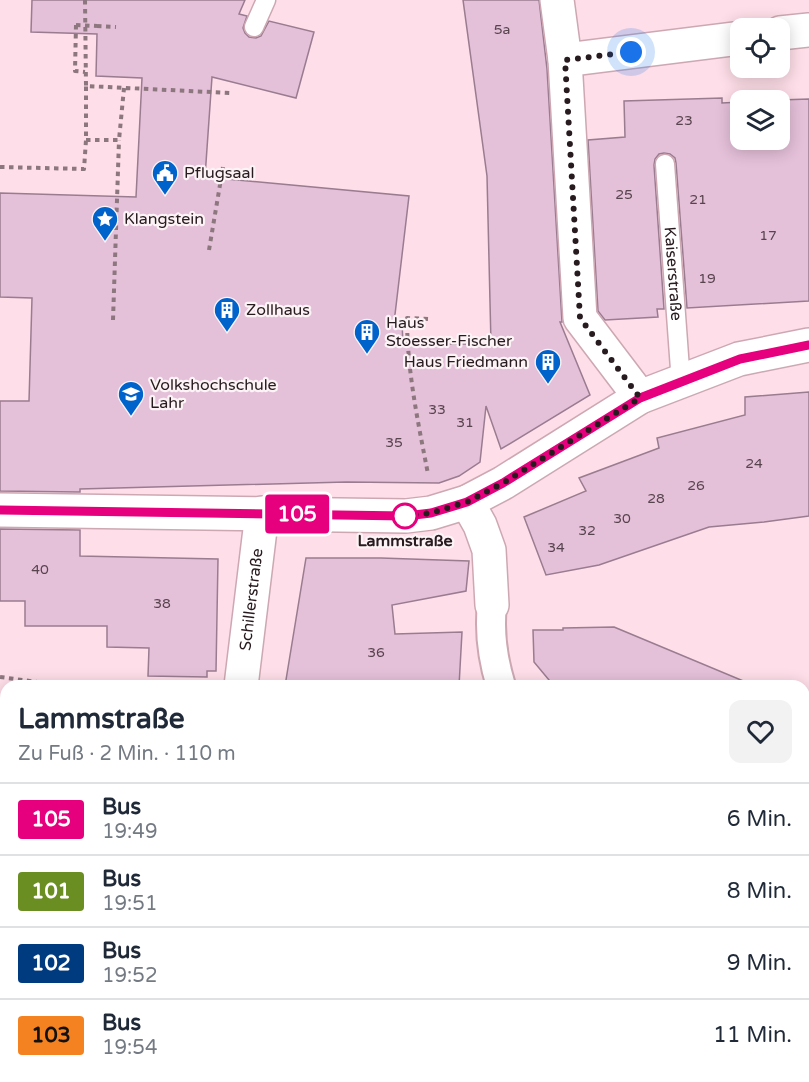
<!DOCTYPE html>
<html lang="de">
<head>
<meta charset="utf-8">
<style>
	:root { --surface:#fff; --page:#f2f2f3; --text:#1f2937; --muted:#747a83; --line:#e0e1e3 }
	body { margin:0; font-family:"Varela Round",sans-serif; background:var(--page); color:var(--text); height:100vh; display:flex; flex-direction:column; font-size:22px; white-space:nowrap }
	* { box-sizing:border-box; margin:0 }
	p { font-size:20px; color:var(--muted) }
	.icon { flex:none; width:33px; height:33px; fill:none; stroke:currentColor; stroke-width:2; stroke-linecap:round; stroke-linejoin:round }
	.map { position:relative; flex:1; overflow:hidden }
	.panel { position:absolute; left:0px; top:680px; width:810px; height:404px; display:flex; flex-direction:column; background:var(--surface); border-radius:18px 18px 0 0; box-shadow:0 3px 15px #0003 }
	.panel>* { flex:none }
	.badge { padding:0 12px; border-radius:4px; font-size:21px; line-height:39px }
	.tools { position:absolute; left:730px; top:18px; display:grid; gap:12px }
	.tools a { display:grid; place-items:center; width:60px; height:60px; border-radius:12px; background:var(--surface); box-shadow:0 3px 15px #0003; font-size:30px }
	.you { position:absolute; width:30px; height:30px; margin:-15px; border:4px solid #fff; border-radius:50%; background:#1a73e8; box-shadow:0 0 0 9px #1a73e833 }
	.map>.badge { position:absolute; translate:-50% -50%; box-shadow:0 0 0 3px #fff }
	.round { display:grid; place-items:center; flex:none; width:63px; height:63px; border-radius:12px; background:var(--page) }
	.overview { display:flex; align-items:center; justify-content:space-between; height:102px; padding:0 18px }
	h1 { font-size:28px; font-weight:800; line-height:45px }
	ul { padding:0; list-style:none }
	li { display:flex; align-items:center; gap:18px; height:72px; padding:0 18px; border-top:2px solid var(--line) }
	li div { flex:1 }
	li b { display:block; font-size:22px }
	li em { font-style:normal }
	li .badge { min-width:66px; font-weight:700; text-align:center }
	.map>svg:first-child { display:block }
	.green { fill:#d2b1a7 }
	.building { fill:#e5c0d9; stroke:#997c90; stroke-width:1.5 }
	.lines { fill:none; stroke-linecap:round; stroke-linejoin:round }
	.service-casing { stroke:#cda8b3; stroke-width:21 }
	.pedestrian-casing { stroke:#cda8b3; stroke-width:32 }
	.minor-casing { stroke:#cda8b3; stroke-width:36 }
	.path { stroke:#8d777e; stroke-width:4; stroke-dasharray:4.5 4.5; stroke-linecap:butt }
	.service { stroke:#fff; stroke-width:18 }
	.pedestrian { stroke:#fff; stroke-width:28 }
	.minor { stroke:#fff; stroke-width:33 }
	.path-bridge { stroke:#8d777e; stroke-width:4; stroke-dasharray:4.5 4.5; stroke-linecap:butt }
	.line-casing { stroke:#fff; stroke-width:14 }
	.line { stroke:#e6007e; stroke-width:9 }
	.walk { stroke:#281b1f; stroke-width:6; stroke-dasharray:0 10.8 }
	.stop-dot { fill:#fff; stroke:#e6007e; stroke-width:3 }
	.labels { text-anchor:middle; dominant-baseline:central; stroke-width:4.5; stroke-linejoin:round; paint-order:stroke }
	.number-label { font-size:14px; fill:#57444e }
	.poi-label { font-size:16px; fill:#281b1f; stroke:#fbf3f5; text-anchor:start }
	.street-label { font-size:16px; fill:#281b1f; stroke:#fbf3f5 }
	.stop-label { font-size:16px; font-weight:bold; fill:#281b1f; stroke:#fbf3f5 }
</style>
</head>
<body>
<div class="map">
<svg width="809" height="1082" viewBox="0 0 809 1082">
	<rect width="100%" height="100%" fill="#fedee8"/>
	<path class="green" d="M705,1077H804L803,1082H704Z"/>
	<path class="building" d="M32,0H245L239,14L247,16L243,28L245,33L249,37L256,38L261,36L269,21L314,32L296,98L212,77L205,177L409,196L394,323L402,324L403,343L437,344H491L487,176L463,0H539L547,69L562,322H560L590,395L501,449L486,406L480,462L459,476L439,483L346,482L80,489V492L0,491V401H29L32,298L0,297V193L136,197L142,78L96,76L97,34L31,32Z
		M722,98V103L741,102V140H780V100L809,99V301L687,308L676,163L675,158L670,154L664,153L659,154L655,159L654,165L664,309H657L658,317L605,320L598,311L588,140L625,137L624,101Z
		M809,392V516L764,522L709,527L599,565L546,575L524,517L586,491L579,478L659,448L657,438L745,415V397Z
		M0,529L80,530V556L218,559L216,671H207V677L148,676L149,648L107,647V626H25V601H0Z
		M306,558H381L469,561L466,591L392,605L395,634L462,632L459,686H285Z
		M614,627L753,685V686H554L534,662L533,630H563V628Z"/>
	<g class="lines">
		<g class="service-casing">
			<g id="service">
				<path d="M254,27L266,0"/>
				<path id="s1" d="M665,164L681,383"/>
			</g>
		</g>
		<g class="pedestrian-casing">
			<path id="pedestrian" d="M492,605C489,632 493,660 501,686
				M804,806L809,807
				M804,1036H809
				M689,1082V1077"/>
		</g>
		<g class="minor-casing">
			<g id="minor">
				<path d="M557,0L565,60L580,318L640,397"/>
				<path d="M780,33L809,30"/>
				<path d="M565,60L741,38"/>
				<path d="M467,502L480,525L489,550L492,605"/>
				<path d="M0,510L406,516L431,513L467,502L503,483L640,397L739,359L809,345"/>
				<path id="s2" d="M241,686L262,513"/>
				<path d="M186,1082V1077"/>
			</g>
		</g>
		<path class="path" d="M85,0L86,86
			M76,25L75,71L85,72
			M97,26L116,27
			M86,140H119L124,88
			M0,167L84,169L86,140V86L230,93
			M209,250L223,167
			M428,319L407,318C407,371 418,422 428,474
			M113,320L119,140
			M0,677L67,686"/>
		<use href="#service" class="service"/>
		<use href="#pedestrian" class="pedestrian"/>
		<use href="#minor" class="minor"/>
		<path class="path-bridge" d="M76,25L97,26"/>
	</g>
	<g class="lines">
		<g class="line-casing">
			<path id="line" d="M0,510L406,516L431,513L467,502L503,483L640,398L740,359L809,345"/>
		</g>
		<use href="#line" class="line"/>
		<path class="walk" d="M405,516L431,513L467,502L503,483L640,398L580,318L565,60L631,52"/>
	</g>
	<defs>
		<g id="civic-pin" transform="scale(1.35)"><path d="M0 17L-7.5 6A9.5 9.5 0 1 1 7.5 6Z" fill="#0062cb" stroke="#fbf3f5"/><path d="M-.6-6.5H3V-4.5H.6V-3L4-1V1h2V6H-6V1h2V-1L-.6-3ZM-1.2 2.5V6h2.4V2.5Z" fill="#fff"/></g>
		<g id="sight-pin" transform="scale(1.35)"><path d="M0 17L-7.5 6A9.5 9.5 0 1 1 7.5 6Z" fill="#0062cb" stroke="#fbf3f5"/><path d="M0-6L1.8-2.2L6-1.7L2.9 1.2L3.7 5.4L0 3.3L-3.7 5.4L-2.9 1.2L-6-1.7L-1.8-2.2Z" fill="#fff"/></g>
		<g id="building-pin" transform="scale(1.35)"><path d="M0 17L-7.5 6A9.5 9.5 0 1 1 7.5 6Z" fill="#0062cb" stroke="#fbf3f5"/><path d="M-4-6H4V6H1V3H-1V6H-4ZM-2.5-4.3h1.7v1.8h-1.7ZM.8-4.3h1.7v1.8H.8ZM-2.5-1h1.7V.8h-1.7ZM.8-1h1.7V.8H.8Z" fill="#fff"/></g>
		<g id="university-pin" transform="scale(1.35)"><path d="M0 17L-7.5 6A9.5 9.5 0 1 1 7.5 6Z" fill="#0062cb" stroke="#fbf3f5"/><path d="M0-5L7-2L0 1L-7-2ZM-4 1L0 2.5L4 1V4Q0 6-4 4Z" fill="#fff"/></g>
	</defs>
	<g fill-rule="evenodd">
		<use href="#civic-pin" x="165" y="173"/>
		<use href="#sight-pin" x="105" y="219"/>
		<use href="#building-pin" x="227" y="310"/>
		<use href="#building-pin" x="367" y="332"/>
		<use href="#building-pin" x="548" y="362"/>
		<use href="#university-pin" x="131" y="394"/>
	</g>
	<circle class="stop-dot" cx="405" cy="516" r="12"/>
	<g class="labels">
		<g class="number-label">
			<text x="502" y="29">5a</text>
			<text x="684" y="120">23</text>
			<text x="624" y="194">25</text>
			<text x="698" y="199">21</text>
			<text x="768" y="235">17</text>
			<text x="707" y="278">19</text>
			<text x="437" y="409">33</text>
			<text x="465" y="422">31</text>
			<text x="394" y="442">35</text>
			<text x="754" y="463">24</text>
			<text x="696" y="485">26</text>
			<text x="656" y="498">28</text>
			<text x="622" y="518">30</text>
			<text x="587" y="530">32</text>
			<text x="556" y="547">34</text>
			<text x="40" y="569">40</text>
			<text x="162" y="603">38</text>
			<text x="376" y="652">36</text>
		</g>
		<g class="poi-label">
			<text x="184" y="173">Pflugsaal</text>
			<text x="124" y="219">Klangstein</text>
			<text x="246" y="310">Zollhaus</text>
			<text x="386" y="323">Haus<tspan x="386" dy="18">Stoesser-Fischer</tspan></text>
			<text x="528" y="362" text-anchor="end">Haus Friedmann</text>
			<text x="150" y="385">Volkshochschule<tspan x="150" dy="18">Lahr</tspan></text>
		</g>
		<g class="street-label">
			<text stroke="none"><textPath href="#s1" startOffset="110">Kaiserstraße</textPath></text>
			<text stroke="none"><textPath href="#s2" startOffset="87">Schillerstraße</textPath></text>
		</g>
		<g class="stop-label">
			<text x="405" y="541">Lammstraße</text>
		</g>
	</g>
</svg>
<div class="tools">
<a><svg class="icon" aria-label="locate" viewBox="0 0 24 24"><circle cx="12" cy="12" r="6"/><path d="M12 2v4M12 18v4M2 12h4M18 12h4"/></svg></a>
<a><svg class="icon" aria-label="layers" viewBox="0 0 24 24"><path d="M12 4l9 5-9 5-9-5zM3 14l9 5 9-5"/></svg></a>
</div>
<div class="you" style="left:631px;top:52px"></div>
<b class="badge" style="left:297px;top:514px;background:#e6007e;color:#fff">105</b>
<section class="panel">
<div class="overview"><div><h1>Lammstraße</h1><p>Zu Fuß · 2 Min. · 110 m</p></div><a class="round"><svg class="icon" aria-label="heart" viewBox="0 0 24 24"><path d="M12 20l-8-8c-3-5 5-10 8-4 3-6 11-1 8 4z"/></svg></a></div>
<ul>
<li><span class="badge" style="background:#e6007e;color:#fff">105</span><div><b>Bus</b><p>19:49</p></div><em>6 Min.</em></li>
<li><span class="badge" style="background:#6b8e23;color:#fff">101</span><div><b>Bus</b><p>19:51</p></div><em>8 Min.</em></li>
<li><span class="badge" style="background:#003b80;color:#fff">102</span><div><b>Bus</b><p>19:52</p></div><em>9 Min.</em></li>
<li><span class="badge" style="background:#f58220;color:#111">103</span><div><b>Bus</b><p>19:54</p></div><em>11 Min.</em></li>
</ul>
</section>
</div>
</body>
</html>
